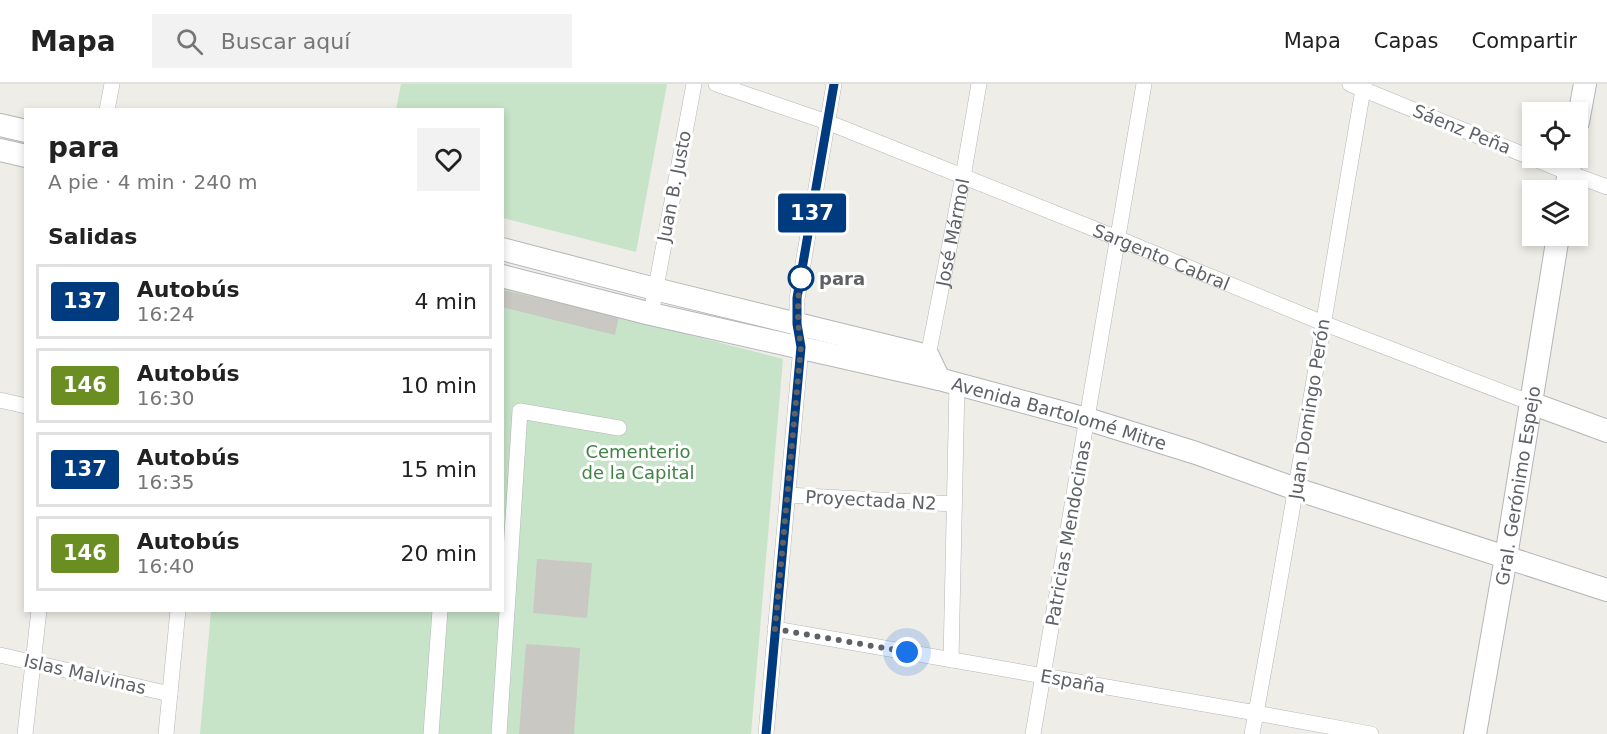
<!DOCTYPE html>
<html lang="es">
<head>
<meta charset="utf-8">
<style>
	:root { --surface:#fff; --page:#f2f2f2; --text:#222; --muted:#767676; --line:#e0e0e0 }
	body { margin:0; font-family:"DejaVu Sans",sans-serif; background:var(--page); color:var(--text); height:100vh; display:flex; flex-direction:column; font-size:22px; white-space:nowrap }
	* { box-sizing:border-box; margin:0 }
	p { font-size:20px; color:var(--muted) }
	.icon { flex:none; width:33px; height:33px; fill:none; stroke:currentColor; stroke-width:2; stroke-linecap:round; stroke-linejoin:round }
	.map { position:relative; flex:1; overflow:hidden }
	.sheet { position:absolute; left:24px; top:24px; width:480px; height:504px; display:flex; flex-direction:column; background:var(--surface); border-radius:0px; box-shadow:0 3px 9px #0003 }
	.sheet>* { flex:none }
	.badge { padding:0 12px; border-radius:4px; font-size:21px; line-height:39px }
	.fabs { position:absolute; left:1522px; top:18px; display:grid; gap:12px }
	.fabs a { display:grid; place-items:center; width:66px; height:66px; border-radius:0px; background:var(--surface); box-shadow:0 3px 9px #0003; font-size:30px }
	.you { position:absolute; width:30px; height:30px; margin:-15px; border:4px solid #fff; border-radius:50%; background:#1a73e8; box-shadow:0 0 0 9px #1a73e833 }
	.map>.badge { position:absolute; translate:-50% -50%; box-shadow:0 0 0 3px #fff }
	h2 { padding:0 24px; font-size:22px; line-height:54px }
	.round { display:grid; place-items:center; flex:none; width:63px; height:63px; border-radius:0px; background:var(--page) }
	.summary { display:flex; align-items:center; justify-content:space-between; height:102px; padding:0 24px }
	h1 { font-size:28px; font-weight:700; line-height:45px }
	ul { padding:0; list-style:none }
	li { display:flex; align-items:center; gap:18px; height:75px; margin:0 12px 9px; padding:0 12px; border:3px solid var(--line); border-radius:0px }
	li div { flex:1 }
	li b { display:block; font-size:22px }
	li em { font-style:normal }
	li .badge { min-width:66px; font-weight:700; text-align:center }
	header { display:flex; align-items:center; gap:36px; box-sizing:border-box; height:84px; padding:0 30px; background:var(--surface); border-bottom:2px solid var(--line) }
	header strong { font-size:28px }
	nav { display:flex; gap:33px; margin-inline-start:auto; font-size:21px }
	.search { width:420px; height:54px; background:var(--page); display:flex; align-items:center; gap:15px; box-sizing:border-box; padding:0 21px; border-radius:0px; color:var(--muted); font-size:22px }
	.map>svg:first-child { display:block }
	.green { fill:#c7e3c8 }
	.building { fill:#cac8c3 }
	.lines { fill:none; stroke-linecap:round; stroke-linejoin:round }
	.street-casing { stroke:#b4b6ba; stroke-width:16 }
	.secondary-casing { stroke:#b3b5b9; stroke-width:24 }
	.street { stroke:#fff; stroke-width:15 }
	.secondary { stroke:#fff; stroke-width:22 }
	.line-casing { stroke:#fff; stroke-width:14 }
	.line { stroke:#003b80; stroke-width:9 }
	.walk { stroke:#5e6165; stroke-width:6; stroke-dasharray:0 10.8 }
	.stop-dot { fill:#fff; stroke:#003b80; stroke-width:3 }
	.labels { text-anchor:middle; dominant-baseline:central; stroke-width:6; stroke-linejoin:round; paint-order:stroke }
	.street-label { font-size:18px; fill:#5e6165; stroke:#fff }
	.stop-label { font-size:18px; font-weight:bold; fill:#5e6165; stroke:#fff; text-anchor:start }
	.park-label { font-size:18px; fill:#418247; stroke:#fff }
</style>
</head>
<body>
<header>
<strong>Mapa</strong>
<div class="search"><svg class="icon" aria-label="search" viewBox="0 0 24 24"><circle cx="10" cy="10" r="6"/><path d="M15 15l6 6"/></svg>Buscar aquí</div>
<nav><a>Mapa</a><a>Capas</a><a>Compartir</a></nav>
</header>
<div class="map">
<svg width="1607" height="650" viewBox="0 0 1607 650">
	<rect width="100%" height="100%" fill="#efede7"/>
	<path class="green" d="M401,0H667L636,168L503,134L502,26L396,25Z
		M503,203L783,275L751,650H200L211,527L502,526Z"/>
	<path class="building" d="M502,206L619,232L615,251L502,223Z
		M537,475L592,479L587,534L533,529Z
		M526,560L580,564L574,650H519Z"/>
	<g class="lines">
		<g class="street-casing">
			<g id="street">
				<path id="s1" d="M716,0L827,38L1117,154L1323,239L1531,319"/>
				<path d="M1350,0L1569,89L1607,103"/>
				<path d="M107,26L112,0"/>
				<path d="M651,230L694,0"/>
				<path id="s2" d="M928,272L963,93L979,0"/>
				<path d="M0,316L26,322"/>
				<path d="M787,411L954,420"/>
				<path d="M775,545L1256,629L1371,650"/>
				<path d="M0,571L170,610"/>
				<path d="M951,576L957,300"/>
				<path d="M25,650L39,526"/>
				<path d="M166,650L178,526"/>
				<path d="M431,650L440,526"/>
				<path d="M499,650L520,327L619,344"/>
				<path d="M766,650L801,263L797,240V215L834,0"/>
				<path d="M1033,650L1144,0"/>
				<path d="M1252,650C1293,434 1326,217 1364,0"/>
			</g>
		</g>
		<g class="secondary-casing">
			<g id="secondary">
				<path d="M1578,38L1585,0"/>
				<path d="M0,41L26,47"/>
				<path d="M0,66L26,72"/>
				<path d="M1566,106L1571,74"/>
				<path d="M502,165L655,205L928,272L939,295"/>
				<path id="s3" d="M502,192L651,230L939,295L1087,335L1196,369L1296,405L1607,506"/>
				<path d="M1531,319L1607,347"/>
				<path id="s4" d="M1475,650L1506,473L1558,152"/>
			</g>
		</g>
		<use href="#street" class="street"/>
		<use href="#secondary" class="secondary"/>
	</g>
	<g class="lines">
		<g class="line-casing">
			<path id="line" d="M766,650L801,263L797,240V214L834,0"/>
		</g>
		<use href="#line" class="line"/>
		<path class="walk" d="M801,194V192C797,217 797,239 801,263L775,545L907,568"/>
	</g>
	<circle class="stop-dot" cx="801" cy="194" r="12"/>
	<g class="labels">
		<g class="street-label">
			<text transform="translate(1462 45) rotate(22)">Sáenz Peña</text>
			<text transform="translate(674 102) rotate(-79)">Juan B. Justo</text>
			<text stroke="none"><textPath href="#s2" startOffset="126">José Mármol</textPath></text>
			<text stroke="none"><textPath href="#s1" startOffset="478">Sargento Cabral</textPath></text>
			<text transform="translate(1309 325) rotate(-81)">Juan Domingo Perón</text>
			<text stroke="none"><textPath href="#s3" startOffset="574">Avenida Bartolomé Mitre</textPath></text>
			<text stroke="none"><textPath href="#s4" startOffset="252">Gral. Gerónimo Espejo</textPath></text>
			<text transform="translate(871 416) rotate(3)">Proyectada N2</text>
			<text transform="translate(1068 449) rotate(-80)">Patricias Mendocinas</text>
			<text transform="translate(85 590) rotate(13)">Islas Malvinas</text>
			<text transform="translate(1073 597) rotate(10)">España</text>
		</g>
		<g class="stop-label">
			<text x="819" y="194">para</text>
		</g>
		<g class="park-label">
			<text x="638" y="367">Cementerio<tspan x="638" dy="21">de la Capital</tspan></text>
		</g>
	</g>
</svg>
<div class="fabs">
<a><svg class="icon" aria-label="locate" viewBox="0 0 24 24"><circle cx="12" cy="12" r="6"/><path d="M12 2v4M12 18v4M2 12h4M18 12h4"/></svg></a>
<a><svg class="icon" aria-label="layers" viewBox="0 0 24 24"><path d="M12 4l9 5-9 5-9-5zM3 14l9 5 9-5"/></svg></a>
</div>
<div class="you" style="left:907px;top:568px"></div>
<b class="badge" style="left:812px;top:129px;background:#003b80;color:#fff">137</b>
<section class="sheet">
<div class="summary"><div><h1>para</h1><p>A pie · 4 min · 240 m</p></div><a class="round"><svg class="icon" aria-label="heart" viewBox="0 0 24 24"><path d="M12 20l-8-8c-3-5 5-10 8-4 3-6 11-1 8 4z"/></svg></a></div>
<h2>Salidas</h2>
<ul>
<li><span class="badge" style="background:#003b80;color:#fff">137</span><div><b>Autobús</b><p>16:24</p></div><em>4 min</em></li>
<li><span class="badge" style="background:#6b8e23;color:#fff">146</span><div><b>Autobús</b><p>16:30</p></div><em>10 min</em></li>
<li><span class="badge" style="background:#003b80;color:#fff">137</span><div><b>Autobús</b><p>16:35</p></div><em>15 min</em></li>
<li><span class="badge" style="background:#6b8e23;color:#fff">146</span><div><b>Autobús</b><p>16:40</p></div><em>20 min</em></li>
</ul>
</section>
</div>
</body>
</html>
